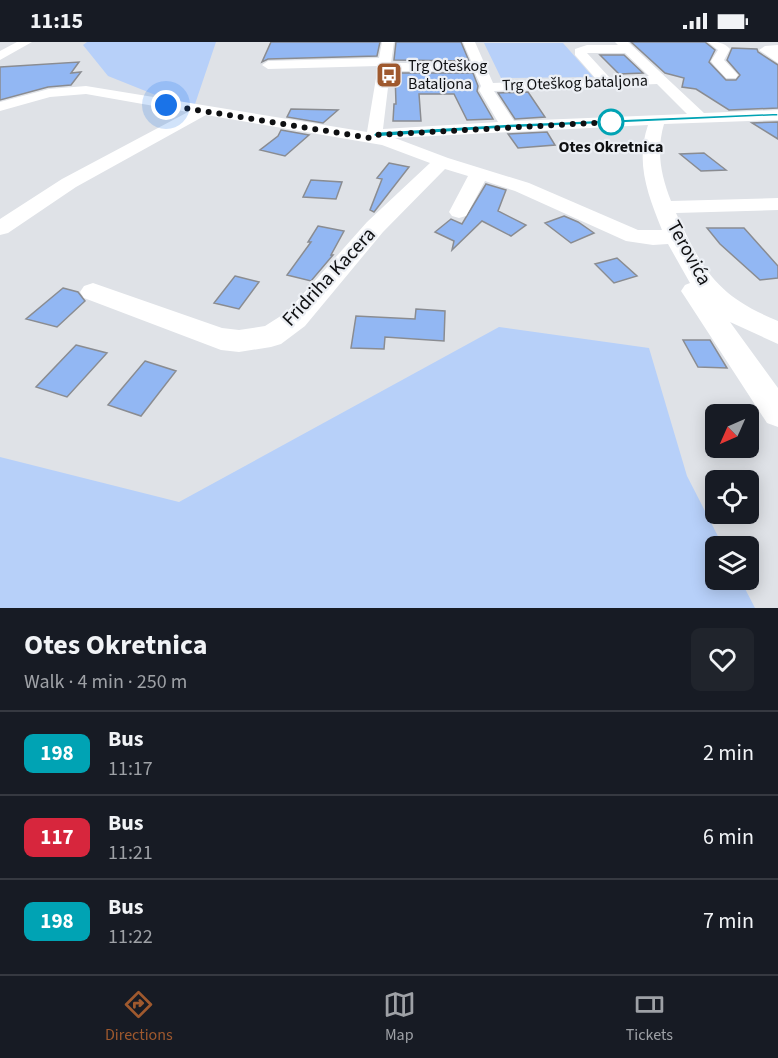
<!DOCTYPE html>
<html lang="en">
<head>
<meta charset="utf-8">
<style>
	:root { --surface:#171b24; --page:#20242c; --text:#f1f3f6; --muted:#9ea1a6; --line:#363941; --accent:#9f592e }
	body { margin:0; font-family:"Source Sans 3",sans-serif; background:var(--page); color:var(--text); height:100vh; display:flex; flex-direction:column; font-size:22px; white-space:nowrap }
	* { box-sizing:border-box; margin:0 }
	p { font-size:20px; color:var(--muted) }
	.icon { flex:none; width:33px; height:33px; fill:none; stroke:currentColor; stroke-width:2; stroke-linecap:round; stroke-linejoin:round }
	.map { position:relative; height:566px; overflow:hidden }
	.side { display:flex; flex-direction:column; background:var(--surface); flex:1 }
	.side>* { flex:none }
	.badge { padding:0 12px; border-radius:9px; font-size:21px; line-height:39px }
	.needle { width:39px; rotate:225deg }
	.controls { position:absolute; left:705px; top:362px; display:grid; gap:12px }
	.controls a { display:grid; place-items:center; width:54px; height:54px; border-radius:9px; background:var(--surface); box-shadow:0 3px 15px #0003; font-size:30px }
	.you { position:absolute; width:30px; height:30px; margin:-15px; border:4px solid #fff; border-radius:50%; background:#1a73e8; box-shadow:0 0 0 9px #1a73e833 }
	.map>.badge { position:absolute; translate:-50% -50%; box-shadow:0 0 0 3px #fff }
	.round { display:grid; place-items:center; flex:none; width:63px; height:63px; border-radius:9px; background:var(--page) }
	.overview { display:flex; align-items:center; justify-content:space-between; height:102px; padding:0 24px }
	h1 { font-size:28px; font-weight:700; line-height:45px }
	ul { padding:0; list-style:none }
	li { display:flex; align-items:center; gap:18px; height:84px; padding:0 24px; border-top:2px solid var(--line) }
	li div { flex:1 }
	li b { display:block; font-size:22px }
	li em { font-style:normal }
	li .badge { min-width:66px; font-weight:700; text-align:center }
	.status { display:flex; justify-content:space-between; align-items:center; height:42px; padding:0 30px; background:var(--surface); direction:ltr }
	.status svg { height:16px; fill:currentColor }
	.tabs { display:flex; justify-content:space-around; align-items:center; height:84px; border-top:2px solid var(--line); background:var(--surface); font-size:16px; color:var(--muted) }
	.tabs a { display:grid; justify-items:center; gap:3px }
	.tabs .selected { color:var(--accent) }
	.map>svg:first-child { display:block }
	.green { fill:#b7d0f9 }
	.building { fill:#92b7f3; stroke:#8a8c91; stroke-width:1.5 }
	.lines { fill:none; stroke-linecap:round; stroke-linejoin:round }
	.minor { fill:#fff; fill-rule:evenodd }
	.line { fill:#00a3b4; stroke:#fff; stroke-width:1.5 }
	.walk { stroke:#0f1012; stroke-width:6; stroke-dasharray:0 10.8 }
	.stop-dot { fill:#fff; stroke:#00a3b4; stroke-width:3 }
	.labels { text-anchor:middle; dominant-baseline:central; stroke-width:4.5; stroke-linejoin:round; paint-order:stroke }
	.far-poi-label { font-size:16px; fill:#0f1012; stroke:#eceff4; text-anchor:start }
	.far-street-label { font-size:16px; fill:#0f1012; stroke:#eceff4 }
	.far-stop-label { font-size:16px; font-weight:bold; fill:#0f1012; stroke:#eceff4 }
	.street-label { font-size:20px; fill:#0f1012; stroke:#eceff4 }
</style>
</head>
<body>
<div class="status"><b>11:15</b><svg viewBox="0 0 49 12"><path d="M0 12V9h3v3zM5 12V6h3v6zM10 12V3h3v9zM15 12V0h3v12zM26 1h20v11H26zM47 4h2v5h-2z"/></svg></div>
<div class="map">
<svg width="778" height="566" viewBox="0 0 778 566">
	<rect width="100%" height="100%" fill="#dfe2e7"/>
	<path class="green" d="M87,0H216L193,68L108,34L83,3Z
		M484,1H563L593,35L501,36Z
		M499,285L649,306L687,434L723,504H716V537H740L755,566H0V415L179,460Z"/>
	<path class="building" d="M271,0H380L377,14L268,17L262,20Z
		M396,0H461L469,19L394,18Z
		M631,0H705L715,8L709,20L726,38H736L740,33L727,18L732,6L757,7L758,10L778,23V66L729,68L696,47L682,45L684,36L665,31Z
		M600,13H624L643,31L619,32Z
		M79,20L71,31L81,30L71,43L48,45L0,58V25Z
		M395,31H473L478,44L477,49L493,77L467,78L454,52H419L421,79H393L394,62H396Z
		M528,50L545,75L515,77L498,51Z
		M291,67L338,68L323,81L287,75Z
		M778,80V97L752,81Z
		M281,88L309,93L285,114L260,108L278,94Z
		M547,90L555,103L518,106L508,92Z
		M704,111L726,128L701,129L680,112Z
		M389,121L409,125L374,170L370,168L382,137L377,136Z
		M311,138L342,140L336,157L303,155Z
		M486,142L506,148L498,169L526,183L511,194L482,179L452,208L454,199L435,190L451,177L462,182Z
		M564,174L578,180L594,191L571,201L545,181Z
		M318,184L344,189L331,213H333L311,239L287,233L311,200H308Z
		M707,186H744L778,224V236L760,238L720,202Z
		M617,216L637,234L614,241L595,222Z
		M235,234L259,240L239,267L214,261Z
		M63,246L78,250L85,259L57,285L26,277Z
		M416,267L445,269L444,299L385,295L384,307L351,306L356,274L415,277Z
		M683,298H710L727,326L698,325Z
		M76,303L107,311L67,355L36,345Z
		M145,319L176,329L141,374L108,363Z"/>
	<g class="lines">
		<path class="minor" d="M17,0H32L0,18V9Z
			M382,0H394L391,21H472L463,0H475L493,41L596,37L575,13V7L587,3H618L615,0H628L704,71L778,68V78L664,82C656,110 661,133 671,159L778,156V168L676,171C703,229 717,254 778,279V302L730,280L778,346V385L767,381L685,255L681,249L685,243L690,241L668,202L653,203L626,199L515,149L485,139L466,174L459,176L452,174L449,170L468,134L445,127L383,190L305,284L281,302L271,305L239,310L221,308L84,256L80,250L84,244L93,241L222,286L239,288L265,284L287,270L367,180L430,121L382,103L206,73L76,145L8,191L0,193V177L62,137L188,70L86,52L50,55L0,69V60L49,47L86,44L367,90L378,24L268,27L262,23L268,19L379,16ZM587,11H625L649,34L610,36ZM390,29H474L481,44L479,48L498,80L383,87ZM657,42L687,72L514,79L494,49ZM648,83C635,121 648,153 662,188H638L529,141L448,116L395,96Z
			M708,0C717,0 724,0 730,7L724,18L738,33L736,36H726L713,22L711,19L718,8Z
			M778,3V21L759,8L765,4Z"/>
	</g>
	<path class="line" d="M778,71V74L509,86L376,95L373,93L376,90L509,82Z"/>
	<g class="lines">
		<path class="walk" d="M166,63L370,96L376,93L611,80"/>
	</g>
	<defs>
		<g id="bus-square" transform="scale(1.35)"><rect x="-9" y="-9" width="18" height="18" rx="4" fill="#9f592e" stroke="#eceff4"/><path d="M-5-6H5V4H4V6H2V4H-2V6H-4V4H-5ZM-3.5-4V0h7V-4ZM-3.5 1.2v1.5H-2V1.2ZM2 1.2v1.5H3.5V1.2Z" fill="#fff"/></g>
	</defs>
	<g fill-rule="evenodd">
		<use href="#bus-square" x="389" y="33"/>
	</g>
	<circle class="stop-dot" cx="611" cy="80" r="12"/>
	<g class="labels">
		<g class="far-poi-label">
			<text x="408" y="24">Trg Oteškog<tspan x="408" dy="18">Bataljona</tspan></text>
		</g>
		<g class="far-street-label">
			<text transform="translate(575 41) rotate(-2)">Trg Oteškog bataljona</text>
		</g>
		<g class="far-stop-label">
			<text x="611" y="105">Otes Okretnica</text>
		</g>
		<g class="street-label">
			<text transform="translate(689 211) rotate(61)">Terovića</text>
			<text transform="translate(329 235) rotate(-47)">Fridriha Kacera</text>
		</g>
	</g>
</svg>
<div class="controls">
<a><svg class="needle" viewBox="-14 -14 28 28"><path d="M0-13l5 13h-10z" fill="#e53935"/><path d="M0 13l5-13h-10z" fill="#9ea1a6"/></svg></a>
<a><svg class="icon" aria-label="locate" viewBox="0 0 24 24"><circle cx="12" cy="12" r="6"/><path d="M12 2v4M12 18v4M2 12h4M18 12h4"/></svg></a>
<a><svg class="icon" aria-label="layers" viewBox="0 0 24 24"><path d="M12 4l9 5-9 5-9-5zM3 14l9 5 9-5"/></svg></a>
</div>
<div class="you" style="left:166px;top:63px"></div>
</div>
<section class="side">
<div class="overview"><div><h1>Otes Okretnica</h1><p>Walk · 4 min · 250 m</p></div><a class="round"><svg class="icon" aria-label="heart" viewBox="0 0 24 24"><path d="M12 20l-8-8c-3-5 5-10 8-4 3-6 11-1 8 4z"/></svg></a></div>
<ul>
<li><span class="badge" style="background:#00a3b4;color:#fff">198</span><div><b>Bus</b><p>11:17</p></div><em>2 min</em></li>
<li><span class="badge" style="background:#d7263d;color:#fff">117</span><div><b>Bus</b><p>11:21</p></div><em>6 min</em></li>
<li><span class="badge" style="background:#00a3b4;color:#fff">198</span><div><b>Bus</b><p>11:22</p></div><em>7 min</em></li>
</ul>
</section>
<nav class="tabs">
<a class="selected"><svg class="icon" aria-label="directions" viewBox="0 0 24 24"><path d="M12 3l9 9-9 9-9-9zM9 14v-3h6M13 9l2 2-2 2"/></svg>Directions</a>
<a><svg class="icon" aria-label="map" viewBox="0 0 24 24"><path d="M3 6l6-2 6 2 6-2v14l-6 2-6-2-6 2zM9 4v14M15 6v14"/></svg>Map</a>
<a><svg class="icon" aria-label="tickets" viewBox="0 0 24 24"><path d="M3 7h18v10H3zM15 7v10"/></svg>Tickets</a>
</nav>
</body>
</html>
